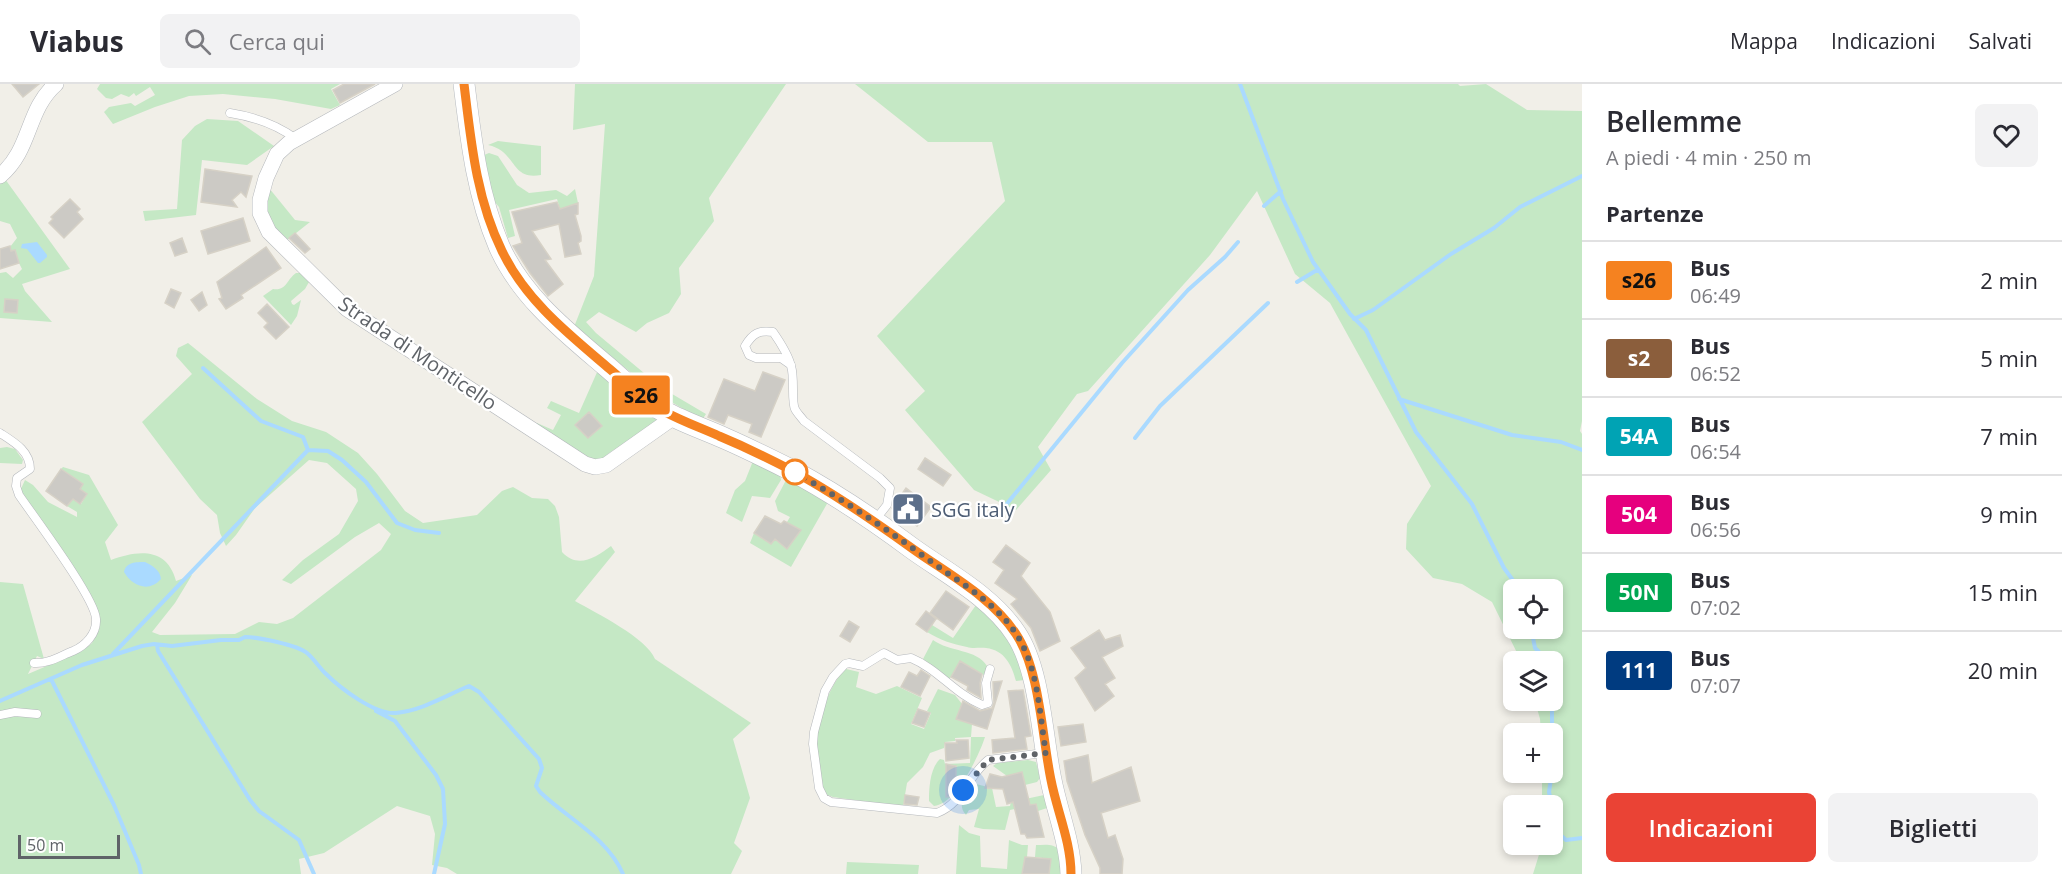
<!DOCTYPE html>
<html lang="it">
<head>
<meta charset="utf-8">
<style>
	:root { --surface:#fff; --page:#f2f2f3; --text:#2b2b33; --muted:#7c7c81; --line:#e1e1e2; --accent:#ea4335 }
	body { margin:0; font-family:"Open Sans",sans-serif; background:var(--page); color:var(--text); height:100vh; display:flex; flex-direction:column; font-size:22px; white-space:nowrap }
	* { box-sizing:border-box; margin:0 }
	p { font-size:20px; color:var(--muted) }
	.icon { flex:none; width:33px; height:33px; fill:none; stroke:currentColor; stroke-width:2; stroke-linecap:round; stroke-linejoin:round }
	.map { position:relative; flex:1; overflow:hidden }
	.panel { display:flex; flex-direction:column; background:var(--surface); width:480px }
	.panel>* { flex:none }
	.badge { padding:0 12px; border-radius:4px; font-size:21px; line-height:39px }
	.fabs { position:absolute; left:1503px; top:495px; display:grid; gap:12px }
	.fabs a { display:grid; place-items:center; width:60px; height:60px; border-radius:9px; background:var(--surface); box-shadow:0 3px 9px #0003; font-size:30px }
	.scale { position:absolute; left:18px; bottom:15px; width:102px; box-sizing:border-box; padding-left:6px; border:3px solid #5f6368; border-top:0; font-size:16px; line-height:21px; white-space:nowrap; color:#5f6368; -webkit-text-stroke:4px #fff; paint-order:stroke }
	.you { position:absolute; width:30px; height:30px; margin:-15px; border:4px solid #fff; border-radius:50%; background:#1a73e8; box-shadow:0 0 0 9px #1a73e833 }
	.map>.badge { position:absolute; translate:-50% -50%; box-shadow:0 0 0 3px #fff }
	h2 { padding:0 24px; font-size:22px; line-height:54px }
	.round { display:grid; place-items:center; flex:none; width:63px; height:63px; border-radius:9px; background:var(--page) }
	.headline { display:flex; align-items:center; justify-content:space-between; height:102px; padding:0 24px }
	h1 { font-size:28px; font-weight:600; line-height:45px }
	.action { display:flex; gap:12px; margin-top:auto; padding:12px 24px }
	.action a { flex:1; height:69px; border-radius:9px; background:var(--accent); color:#fff; font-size:24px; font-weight:600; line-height:69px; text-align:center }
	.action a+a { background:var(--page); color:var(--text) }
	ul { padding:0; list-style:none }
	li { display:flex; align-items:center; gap:18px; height:78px; padding:0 24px; border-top:2px solid var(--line) }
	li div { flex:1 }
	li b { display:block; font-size:22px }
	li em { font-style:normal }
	li .badge { min-width:66px; font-weight:700; text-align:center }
	header { display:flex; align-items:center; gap:36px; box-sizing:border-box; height:84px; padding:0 30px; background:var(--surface); border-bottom:2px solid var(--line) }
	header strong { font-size:28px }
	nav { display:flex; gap:33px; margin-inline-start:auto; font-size:21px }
	.search { width:420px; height:54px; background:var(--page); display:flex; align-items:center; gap:15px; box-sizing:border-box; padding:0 21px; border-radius:9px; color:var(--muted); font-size:22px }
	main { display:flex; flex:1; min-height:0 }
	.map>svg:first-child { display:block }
	.green { fill:#c5e8c5; fill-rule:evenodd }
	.water { fill:#aadaff }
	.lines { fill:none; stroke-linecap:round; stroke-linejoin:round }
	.stream { stroke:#aadaff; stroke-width:4 }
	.building { fill:#cccac5; stroke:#d6d1c6; stroke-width:1.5 }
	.service-casing { stroke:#b5b8bc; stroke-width:9 }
	.minor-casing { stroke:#b5b8bc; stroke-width:16 }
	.secondary-casing { stroke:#b6babf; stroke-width:22 }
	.service { stroke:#fff; stroke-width:8 }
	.minor { stroke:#fff; stroke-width:15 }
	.secondary { stroke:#fff; stroke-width:21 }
	.line-casing { stroke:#fff; stroke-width:14 }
	.line { stroke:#f58220; stroke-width:9 }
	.walk { stroke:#5f6368; stroke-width:6; stroke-dasharray:0 10.8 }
	.stop-dot { fill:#fff; stroke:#f58220; stroke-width:3 }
	.labels { text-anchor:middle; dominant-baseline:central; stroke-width:4.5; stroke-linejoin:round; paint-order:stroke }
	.street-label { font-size:20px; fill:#5f6368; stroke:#fff }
	.service-label { font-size:20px; fill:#4e5e75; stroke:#fff; text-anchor:start }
</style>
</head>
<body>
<header>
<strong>Viabus</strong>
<div class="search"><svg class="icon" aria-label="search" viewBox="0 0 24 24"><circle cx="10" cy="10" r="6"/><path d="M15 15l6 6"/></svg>Cerca qui</div>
<nav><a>Mappa</a><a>Indicazioni</a><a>Salvati</a></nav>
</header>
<main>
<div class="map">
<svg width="1582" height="790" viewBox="0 0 1582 790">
	<rect width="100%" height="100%" fill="#f1efe8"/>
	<path class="green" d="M100,0H340L331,5L340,21L331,25L275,15L223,10L189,12L155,23L113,40L104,28L109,23L131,19L135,22L155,11L150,3L136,12L134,9L129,13L121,10L112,15L106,14L97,5Z
		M575,0H786L709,114L714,137L679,184L681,210L669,229L647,239L636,248L599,228L586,238L596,249L662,304L706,330L702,336L658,310L574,243L594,192L605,40L573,46Z
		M855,0H1458L1460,2L1486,0L1527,26L1582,27V337L1580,347L1582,350V790H1533L1542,761L1552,760V722L1542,721V689L1552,688V650L1541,649L1540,635L1535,617L1552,616V578L1521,577L1492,518L1462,500L1433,494L1406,465L1407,440L1431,402L1330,219L1295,190L1257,107L1210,171L1088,307L1077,310L1038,363L1051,386L1016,426L974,406L905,326L925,307L877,252L1005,117L992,58H928ZM1514,506H1552V544H1514Z
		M207,35L238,37L274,62L247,81L202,76L196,131L145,137L143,127L177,125L182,56L195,42Z
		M498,57L541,62V91C510,97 517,67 488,61Z
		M489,69L498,72L517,101L529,109L556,106L567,112L575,105L578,119L560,125L557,115L509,126L515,152L508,154L499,123L493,116L488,101L484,71Z
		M5,95L70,185L22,200L25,207L52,238L0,234V189L6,188L13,194L22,185L19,179L15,166L11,167L10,163L17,154L10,140L0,137V100Z
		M269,104L295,136L310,138L286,157C269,138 262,130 269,104Z
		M296,189H300L309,198L305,205L291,217L292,220L294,221L301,216L297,232L291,241L263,212L273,205C287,207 286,196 296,189Z
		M188,259L257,315L292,337L326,348L358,369L377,390L405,427L423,439L477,431L502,407L513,403L532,414L548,415L555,422L559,433L562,468C578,485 595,474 611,462L615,468L575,517C596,529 647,554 655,575L751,639L733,655L750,714L734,759L742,767L731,790H457L447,784L432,781L435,750L430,732L397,722L324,769L299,775L301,790H0V498L23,500L44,575L37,572L28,590L82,567L92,559L100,543V533L89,508L20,407L25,396L33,401L48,418L77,433V428L67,422L73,415L81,420L87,410L79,405L83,400L61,385L63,383L89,391L118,441L105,458L111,476C138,466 167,463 176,497L192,491L175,519L152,548L160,551L235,550L259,538L277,540L293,534L381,466L391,450L379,439L355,453L291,500L282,496L303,476L339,450L358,417L356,405L327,379L309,376L255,424L236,451L226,462L220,449L217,431L200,415L142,338L192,290L176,272L178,264Z
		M598,286L663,336L617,368L615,365L608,370L609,372L596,380L533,342L537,339L553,346L561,331L547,324L551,317L579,329Z
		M7,363L15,365L23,376L22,380L0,379V364Z
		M753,377L780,391L781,396L770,414L752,412L742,438L726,429L735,406L745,397Z
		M789,396L828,418L791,483L750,459L754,449L771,459L775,455L787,465L800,446L787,438L790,433L778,427L775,417L785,398Z
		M976,521C1002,544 1015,563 1025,596L1016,597C1012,582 1005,566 986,564C980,563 973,565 967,563C952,560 940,556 927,548L932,541L953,554Z
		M933,556C949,568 977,565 987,582L984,591L960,577L949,596L923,575Z
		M846,585L859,588L856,603L876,610L897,602L922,614L911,640L924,645L931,629L927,627L938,605L955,611L962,620L956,635L972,640L971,653H985C979,672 956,720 934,722L929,717C929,704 930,684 940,675L944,676L945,680L970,679L971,653L955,654V657L945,658L944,664L930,669L923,683L907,699L903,723L833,713L825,710L822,706C821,690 817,674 817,658C817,638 830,598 846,585Z
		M1028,676L1036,678L1040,694L1037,698L1025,701L1022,688L1007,692L993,682L997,679Z
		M972,699L992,704L996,723L1010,722L1011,718L1044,711L1047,724L1038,727L1036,720L1010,726L1005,746L983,745L974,743L979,725L969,726L966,731C956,720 966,711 972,699Z
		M959,741L969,749L980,752L981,783L1007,785L1009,756L1022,761H1028L1027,773H1025L1022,790H956Z
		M1036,761C1044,761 1054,759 1059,766L1062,790H1049L1050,775L1035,773Z
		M847,778L919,781L918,790H846Z"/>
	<path class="water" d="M37,158L47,171V173L40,179H38L27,165L21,164L22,160Z
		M145,478C153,482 160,486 161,495C149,509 132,502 124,488C126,478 136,478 145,478Z"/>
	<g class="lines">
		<path class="stream" d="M1240,0L1283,115L1313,178L1350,230L1366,246L1416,348L1472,420L1504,484L1520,506
			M1264,122L1281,107
			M1297,198L1317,186
			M1354,235L1373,226L1451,170L1494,144L1520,123L1582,92
			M203,284L261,337L303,353L308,366
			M1399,315L1512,351L1561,358L1582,366
			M1135,354L1160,322L1268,219
			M1001,427L1122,279L1188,206L1225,173L1238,158
			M1531,544L1535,564L1549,578
			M157,561L158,567L250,716L259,727L299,756L314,790
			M113,570L308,366L328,367L342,376L366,398L397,439L415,446L439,449
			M1552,589V682
			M51,595L114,721L139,781L141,790
			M0,617L82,581L142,562L154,560L172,562L221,556H239L245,553C258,553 297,561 307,569C314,575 319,583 325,589C340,604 375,631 396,629C423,626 445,612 469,602L479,608L539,675L542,684L536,702L540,708C568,735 607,753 623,790
			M376,627L395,637L436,691L443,705L445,740L434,790
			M1552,688L1549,708L1552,722
			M1552,723L1553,745
			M1553,744L1566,756L1582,754"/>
	</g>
	<path class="building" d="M12,0H39L23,13Z
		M344,0H375L340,19L333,6Z
		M205,85L252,92L246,113L241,108L232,116L237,123L201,118Z
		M70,115L80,125L77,128L83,135L64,154L49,139L53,135L51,133Z
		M557,118L560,125L578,119V130L575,131L581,152V157L578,159L581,170L565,173L559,140L532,147L551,175L545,176L563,200L548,212L530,189L513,162L522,159L512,128Z
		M243,134L250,157L208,170L201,147Z
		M295,149L310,165L305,169L289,154Z
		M182,154L187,168L175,172L170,159Z
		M10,162L11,167L15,166L19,179L0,185V165Z
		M266,163L281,184L241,211L243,214L226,225L219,215L222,214L217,198Z
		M171,205L181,209L174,224L165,219Z
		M202,208L207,221L199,227L191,216Z
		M5,215L18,216L17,229L4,228Z
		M267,220L289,243L276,255L264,243L268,239L258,229Z
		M763,288L785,296L761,353L749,348L752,340L728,331L724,340L708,333L724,295L755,307Z
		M589,328L602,342L588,354L575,341Z
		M925,374L951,391L943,402L918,385Z
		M61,385L83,400L80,405L87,410L80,420L73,415L67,422L46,407Z
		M906,404L931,423L917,442L892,424Z
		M765,432L781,440L784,437L801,446L787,465L775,455L771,460L754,449Z
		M1006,461L1030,479L1021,492L1050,528L1060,557L1040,567L1031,544L1011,520L1017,515L995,499L1004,486L993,478Z
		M946,507L969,523L953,546L930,529Z
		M926,527L936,535L927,548L916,540Z
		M849,537L859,543L850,558L840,552Z
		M1099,546L1105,556L1120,551L1123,562L1102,573L1115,594L1105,600L1114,612L1095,627L1075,594L1086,584L1071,564Z
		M960,577L982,590L980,599L981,614L967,606L968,602L951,593Z
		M921,586L930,592L920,612L901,603L909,588L917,592Z
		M1002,597L987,645L956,635L963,617L980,627L992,624L994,619L993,598Z
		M1023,606L1031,652L1025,653L1027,665L993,669L992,656L1015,654L1008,607Z
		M918,625L930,629L924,643L912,639Z
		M1083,640L1086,658L1061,662L1058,643Z
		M956,656H968L969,674L946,677L945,659H957Z
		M1088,671L1092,699L1131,683L1140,717L1101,729L1108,754L1115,751L1123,775L1122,790H1100V784L1085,751L1067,697L1064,677Z
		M946,680L956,682V706L950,713H946Z
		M1022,688L1030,721L1036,720L1044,753L1027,754L1025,750H1021L1013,718L1007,720L1003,705L985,704L990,690L1002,693Z
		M905,711L919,713L917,721L904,720Z
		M1025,773L1051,775L1049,790H1022Z"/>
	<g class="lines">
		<g class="service-casing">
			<path id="service" d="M230,29C255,33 276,40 296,55
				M791,281L781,274H756L749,271L745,262C753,249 759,246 773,248C780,258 788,270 791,282C795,294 791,317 795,325C797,329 801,333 804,337L880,394L890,404L887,421L876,435
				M0,349C14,358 30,367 30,385L17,394L16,402L19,411C34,433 95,514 96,535C97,550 85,562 73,567C60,572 48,580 34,579
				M990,585L986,599L988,619L982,621C955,610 938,585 911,574L897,576L884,569L863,582L849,579L845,580L833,593L825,607L814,648L813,660L819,704L824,714L831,718L937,729C962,720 968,692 988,676L1044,669
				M0,631L15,628L37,630"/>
		</g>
		<g class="minor-casing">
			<path id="minor" d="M395,0L289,59L277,70L266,94L260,116V129L269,148L347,225L585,380L595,383L606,381L674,333
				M0,92C32,65 26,26 56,0"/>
		</g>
		<g class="secondary-casing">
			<path id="secondary" d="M464,0C471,56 477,110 499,162C521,212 565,247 605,281C624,297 643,316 665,328C683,338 704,345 724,354C747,364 769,375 791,386C834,409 874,436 913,465C948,490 992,513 1016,550C1040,586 1042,653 1051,696C1057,727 1070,758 1071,790"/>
		</g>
		<use href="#service" class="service"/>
		<use href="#minor" class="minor"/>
		<use href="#secondary" class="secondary"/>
	</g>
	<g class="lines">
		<g class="line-casing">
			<path id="line" d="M464,0C471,57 476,114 502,167C525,215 566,248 605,281C624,297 643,315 665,328C682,337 701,344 719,352C743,362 768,374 791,386C834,409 874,437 913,465C948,490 992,513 1016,550C1040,586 1042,653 1051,696C1057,727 1071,758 1071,790"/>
		</g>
		<use href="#line" class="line"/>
		<path class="walk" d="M795,388L790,386C842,414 889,447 936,481C968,504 1005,525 1023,562C1039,594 1040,635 1046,669L988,676L963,706"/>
	</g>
	<defs>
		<g id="civic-square" transform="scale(1.725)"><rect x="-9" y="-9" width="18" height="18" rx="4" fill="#5c6f8a" stroke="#fff"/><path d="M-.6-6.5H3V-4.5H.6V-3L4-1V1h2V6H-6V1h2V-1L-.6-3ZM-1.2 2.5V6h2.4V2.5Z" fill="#fff"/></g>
	</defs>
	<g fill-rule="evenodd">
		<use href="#civic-square" x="908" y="425"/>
	</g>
	<circle class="stop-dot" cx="795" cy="388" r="12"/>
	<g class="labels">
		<g class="street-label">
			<text transform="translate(418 269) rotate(34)">Strada di Monticello</text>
		</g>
		<g class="service-label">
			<text x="931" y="425">SGG italy</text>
		</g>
	</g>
</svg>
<div class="fabs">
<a><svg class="icon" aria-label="locate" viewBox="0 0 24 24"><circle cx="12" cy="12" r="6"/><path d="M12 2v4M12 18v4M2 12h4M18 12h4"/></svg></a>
<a><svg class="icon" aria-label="layers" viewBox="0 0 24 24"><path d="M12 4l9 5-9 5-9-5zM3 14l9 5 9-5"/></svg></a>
<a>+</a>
<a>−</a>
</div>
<div class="scale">50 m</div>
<div class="you" style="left:963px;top:706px"></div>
<b class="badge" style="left:641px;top:311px;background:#f58220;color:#111">s26</b>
</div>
<section class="panel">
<div class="headline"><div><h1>Bellemme</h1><p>A piedi · 4 min · 250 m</p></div><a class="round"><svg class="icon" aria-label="heart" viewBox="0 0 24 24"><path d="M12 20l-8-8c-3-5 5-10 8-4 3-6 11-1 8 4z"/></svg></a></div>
<h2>Partenze</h2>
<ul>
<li><span class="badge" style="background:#f58220;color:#111">s26</span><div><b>Bus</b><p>06:49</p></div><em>2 min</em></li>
<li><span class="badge" style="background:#8b5e3c;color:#fff">s2</span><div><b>Bus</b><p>06:52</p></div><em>5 min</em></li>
<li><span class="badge" style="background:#00a3b4;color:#fff">54A</span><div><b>Bus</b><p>06:54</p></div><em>7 min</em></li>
<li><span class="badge" style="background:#e6007e;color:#fff">504</span><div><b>Bus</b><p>06:56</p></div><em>9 min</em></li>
<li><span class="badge" style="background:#00a651;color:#fff">50N</span><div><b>Bus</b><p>07:02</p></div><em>15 min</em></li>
<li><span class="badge" style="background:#003b80;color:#fff">111</span><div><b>Bus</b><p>07:07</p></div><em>20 min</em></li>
</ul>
<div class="action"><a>Indicazioni</a><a>Biglietti</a></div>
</section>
</main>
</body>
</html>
